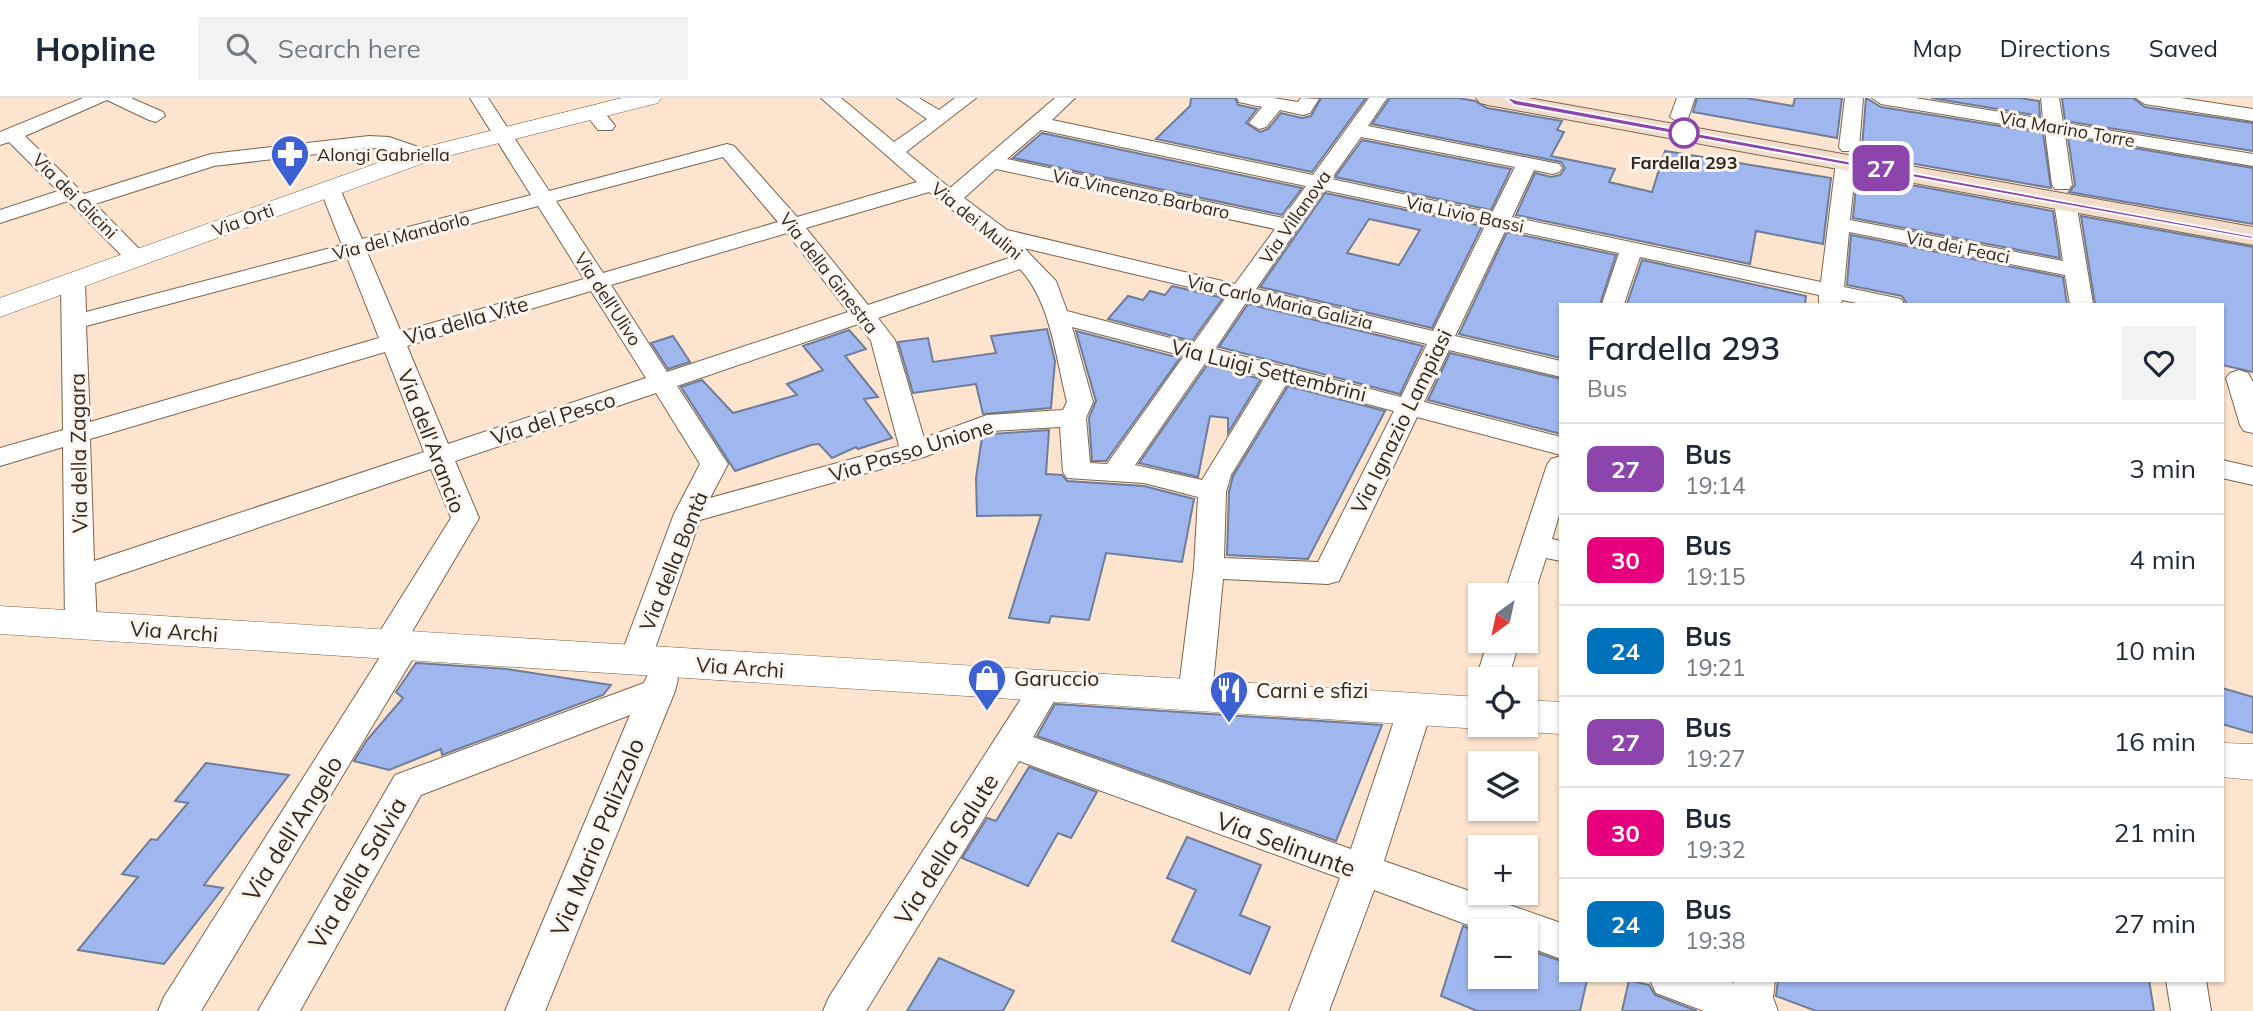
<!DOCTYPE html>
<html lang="en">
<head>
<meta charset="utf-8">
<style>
	:root { --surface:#fff; --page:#f2f2f3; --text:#1f2937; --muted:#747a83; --line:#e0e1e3 }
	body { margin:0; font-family:Mulish,sans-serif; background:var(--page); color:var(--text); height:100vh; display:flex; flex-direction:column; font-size:26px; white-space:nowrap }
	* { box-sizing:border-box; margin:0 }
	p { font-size:23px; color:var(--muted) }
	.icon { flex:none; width:38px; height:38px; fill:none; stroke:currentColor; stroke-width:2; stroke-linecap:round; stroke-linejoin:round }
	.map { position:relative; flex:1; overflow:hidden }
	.panel { position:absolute; left:1559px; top:205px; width:665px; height:679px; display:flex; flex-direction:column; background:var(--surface); border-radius:0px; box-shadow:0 2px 5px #0004 }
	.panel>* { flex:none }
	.badge { padding:0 14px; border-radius:10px; font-size:24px; line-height:46px }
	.needle { width:46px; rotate:213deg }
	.fabs { position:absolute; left:1468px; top:485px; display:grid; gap:14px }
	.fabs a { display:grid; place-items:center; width:70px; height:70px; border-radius:0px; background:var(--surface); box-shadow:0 2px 5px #0004; font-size:35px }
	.map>.badge { position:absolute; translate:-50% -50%; box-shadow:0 0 0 4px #fff }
	.round { display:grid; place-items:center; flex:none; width:74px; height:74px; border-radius:0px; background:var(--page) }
	.headline { display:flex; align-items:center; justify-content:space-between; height:119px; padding:0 28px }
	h1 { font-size:33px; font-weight:600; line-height:52px }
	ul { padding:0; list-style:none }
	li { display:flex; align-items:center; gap:21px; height:91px; padding:0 28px; border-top:2px solid var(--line) }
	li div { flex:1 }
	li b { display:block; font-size:26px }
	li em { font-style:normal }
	li .badge { min-width:77px; font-weight:700; text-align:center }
	header { display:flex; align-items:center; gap:42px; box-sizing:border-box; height:98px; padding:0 35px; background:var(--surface); border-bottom:2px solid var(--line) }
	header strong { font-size:33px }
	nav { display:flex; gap:38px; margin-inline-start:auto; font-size:24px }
	.search { width:490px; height:63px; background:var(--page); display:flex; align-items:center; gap:18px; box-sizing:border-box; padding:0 24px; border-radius:0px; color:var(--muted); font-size:26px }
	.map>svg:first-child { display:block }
	.building { fill:#9fb7ee; stroke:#6f7d9a; stroke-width:2; fill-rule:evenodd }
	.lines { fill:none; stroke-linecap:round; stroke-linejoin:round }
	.minor-casing { stroke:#7d644c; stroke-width:2 }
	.tertiary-casing { stroke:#7d644c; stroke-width:1 }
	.secondary-casing { stroke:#7d644c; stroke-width:2 }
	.minor { fill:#fff; fill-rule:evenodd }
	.tertiary { fill:#fff; fill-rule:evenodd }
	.secondary { fill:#f0ddcb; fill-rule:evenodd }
	.line { fill:#8e44ad; stroke:#fff; stroke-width:2 }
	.stop-dot { fill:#fff; stroke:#8e44ad; stroke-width:3.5 }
	.labels { text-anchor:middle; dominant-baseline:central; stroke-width:6; stroke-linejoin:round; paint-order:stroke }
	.far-street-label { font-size:18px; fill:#33281e; stroke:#fbf5ef }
	.far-poi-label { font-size:18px; fill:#33281e; stroke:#fbf5ef; text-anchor:start }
	.far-stop-label { font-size:18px; font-weight:bold; fill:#33281e; stroke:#fbf5ef }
	.street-label { font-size:21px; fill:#33281e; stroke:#fbf5ef }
	.poi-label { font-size:21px; fill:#33281e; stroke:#fbf5ef; text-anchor:start }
	.near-street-label { font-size:24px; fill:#33281e; stroke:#fbf5ef }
</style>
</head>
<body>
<header>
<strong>Hopline</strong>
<div class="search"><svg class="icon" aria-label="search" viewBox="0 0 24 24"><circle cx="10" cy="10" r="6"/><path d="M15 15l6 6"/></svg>Search here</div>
<nav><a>Map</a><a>Directions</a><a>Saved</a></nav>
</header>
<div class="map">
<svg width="2253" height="913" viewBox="0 0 2253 913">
	<rect width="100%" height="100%" fill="#fce4cf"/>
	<path class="building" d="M1191,0H1235L1238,7L1257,11L1246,25L1260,34L1268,31L1281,15L1302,20L1311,18L1321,0H1366L1312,74L1156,41L1190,8Z
		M1390,0H1458L1475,3L1487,10L1562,23L1557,32L1564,34L1551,58L1615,71L1609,84L1652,94L1665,53L1831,80L1823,146L1756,133L1750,166L1516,117L1535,75L1551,79L1560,77L1565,70L1561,64L1372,26Z
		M1697,0H1746L1793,8L1795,0H1842L1837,40L1693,14Z
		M1866,0L1881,9L2043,35L2051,90L1859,56L1862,49Z
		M1931,0H2020L2039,3L2040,18Z
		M2062,0H2133L2145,9L2253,25V53L2065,23Z
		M1042,35L1302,90L1282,117L1013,60Z
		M2068,39L2253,70V126L2069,94L2075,87Z
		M1362,42L1511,71L1491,112L1335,79Z
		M1857,77L2053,113L2060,160L1853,120Z
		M1325,95L1482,128L1432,230L1260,189ZM1369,121L1420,132L1399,167L1347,155Z
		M2081,118L2253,149V274L2222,267V206H2095Z
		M1507,134L1616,157L1600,206H1561V260L1459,236Z
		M1851,137L2063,179L2067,206H1907L1902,198L1847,187Z
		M1642,162L1806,198L1805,206H1627Z
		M1172,188L1223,200L1192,243L1108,221L1128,198L1143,202L1150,193L1165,197Z
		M1248,206L1423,248L1400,296L1219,249Z
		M1047,231L1055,263L1051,310L983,316L976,286L913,295L898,244L928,240L933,264L996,255L991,238Z
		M849,232L866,251L845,258L878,299L864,301L892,340L858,351L856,349L832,360L819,346L811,347L735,373L681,289L702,282L733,315L797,297L787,286L823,272L803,248Z
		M1076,233L1180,260L1106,363H1092L1089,320L1096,303Z
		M673,238L690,264L668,271L651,245Z
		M1450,255L1561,281V336L1428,302Z
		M1207,267L1261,281L1228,335V320L1210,318L1198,379L1139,365Z
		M1288,288L1385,313L1308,461L1227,457L1229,394L1233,378Z
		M1049,332L1046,376L1062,377L1067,383L1144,388L1194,401L1182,464L1106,455L1089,522L1051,518L1049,525L1009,520L1041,417L977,418L976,380L982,339L992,336Z
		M416,565L507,571L611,587L603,597L442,657L441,651L389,672L354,663L367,642L403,600L396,594Z
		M2222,590L2253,599V635L2222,626Z
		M1055,606L1382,627L1336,743L1037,638Z
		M206,665L289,677L204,787L223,790L164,866L78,852L138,779L122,776L151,741L157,742L188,705L175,703Z
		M1029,669L1097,694L1071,740L1058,735L1028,788L962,760L987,720L996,723Z
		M1187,739L1261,767L1240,817L1270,829L1250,876L1172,843L1196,792L1167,780Z
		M1463,828L1480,835V856L1474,878H1526V851L1561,863V882H1587L1580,913H1477L1441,898Z
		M939,860L1014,893L1003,913H907Z
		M1629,882L1649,887L1655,897L1697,913H1622Z
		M1778,882H2149L2154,913H1816L1776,898Z"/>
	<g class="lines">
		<g class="minor-casing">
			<path id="minor" d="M83,0H131L163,14L165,18L156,24L149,22L107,2L25,38L84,96L211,56L369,38L389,39L430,53L433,57L430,61L423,63L387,51L369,50L214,68L95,106L148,160L145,165H129L68,103L0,125V112L58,93L9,44L0,47V34Z
				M470,0H488L549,93L727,46L734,48L797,119L917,84L821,0H841L894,44L927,21L897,0H919L939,12L955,0H976L906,54L950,90L1055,0H1075L1052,22L1313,77L1369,0H1387L1368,28L1559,66L1562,70L1559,74L1552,76L1534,72L1512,119L1821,184L1836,64L1839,60H1853L1856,64L1850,122L2063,163L2054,104L2058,100H2072L2076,104L2093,206H2070L2065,177L1849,134L1844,189L1901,201L1904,206H1862L1842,202L1841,206H1819V197L1640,159L1624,206H1602L1619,155L1506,131L1455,238L1561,263V279L1449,252L1424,304L1561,339V357L1417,319L1339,483L1328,486L1223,481L1212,597L1207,606L1195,610L1183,606L1178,597L1194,470L1198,399L1144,385L1067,380L1063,374L1060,329L991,333L924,359L700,422L651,562L646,571L635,574L624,571L619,562L674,416L700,366L656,295L455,363L479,420L410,537L416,539L421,547L201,913H158L164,899L382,556L377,554L372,546L451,420L431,371L95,485L97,527L92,535L81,539L70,535L65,527L63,349L0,368V350L63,332L61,184L65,179H81L85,184L86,214L342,147L320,91L323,87H337L340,91L362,141L531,97ZM1041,32L1306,88L1283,120L1007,61ZM1361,39L1515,69L1492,115L1331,81ZM723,59L778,124L603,175L556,103ZM996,71L1275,131L1235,186L1007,132L964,100ZM1324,92L1486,126L1433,233L1256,191ZM929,94L991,142L1009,160L868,207L806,130ZM538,108L584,181L401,234L367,154ZM787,135L848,214L667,274L611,187ZM1024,150L1227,198L1193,246L1067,213L1056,183ZM347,159L379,240L90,324L86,228ZM1020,171C1051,204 1056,261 1067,304L1063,312L987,317L924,340L895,242L878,220ZM591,193L646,280L448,346L407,248ZM1247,203L1427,246L1401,299L1215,251ZM858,226L871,243L899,348L710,400L728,366L677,288ZM1072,229L1184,258L1107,366L1090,365L1086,320L1093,304ZM385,254L424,354L94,463L90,341ZM1206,264L1265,279L1202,382L1135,367ZM1287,285L1394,313L1318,464L1224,460L1226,394L1231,377Z
				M1237,0H1273L1298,4L1301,0L1319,1L1310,15L1303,17L1280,12L1266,29L1259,31L1249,25L1262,9L1239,4Z
				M1677,0H1695L1687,23L1680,25L1670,19Z
				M1845,0H1863L1859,49L1856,53H1842L1839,49Z
				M1872,0H1915L2043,21L2041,0H2059L2063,25L2253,56V68L2065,36L2072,87L2069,91H2055L2052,87L2045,33L1881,6Z
				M2136,0H2181L2253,11V23L2145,6Z
				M593,8C603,11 609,20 615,28L612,32H598L584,14L586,10Z
				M2239,272L2248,275L2253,284V335L2244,333L2240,327L2226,280L2230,275Z
				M1561,358V411L1552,441L1561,443V463L1546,460L1534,497L1526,506V497H1504L1547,367L1551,361Z
				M2222,362L2253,369V387L2222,380Z
				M1488,542H1520L1508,581H1480V590L1476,581Z
				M662,568L674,572L678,581L675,593L545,913H505L630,617L421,697L300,913H258L395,677L644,585L650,572Z
				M1047,575L1059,579L1063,588L1033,639L1351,751L1398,611L1403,602L1415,598L1427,602L1432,611L1384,763L1561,825V861L1526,848V833H1484L1374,792L1329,913H1289L1340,780L1019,663L866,913H823L829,899L1035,579Z
				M1650,882H1725L1734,885L1735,882H1775L1773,900L1778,913H1704L1656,895Z
				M2166,882H2206L2211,913H2171Z"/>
		</g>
		<g class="tertiary-casing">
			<path id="tertiary" d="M622,0H661L658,5L432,62L0,219V200L414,52Z
				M0,508L1480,599V626H1495L1480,631L0,536Z
				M1526,602L1561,604V636L1526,634L1511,630L1510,626H1526Z
				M2222,645L2253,646V682L2222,679Z"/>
		</g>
		<g class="secondary-casing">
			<path id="secondary" d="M1476,0H1528L2253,129V147L1488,7L1480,5Z"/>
		</g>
		<use href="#minor" class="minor"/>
		<use href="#tertiary" class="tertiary"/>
		<use href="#secondary" class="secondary"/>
	</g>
	<path class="line" d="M1506,0H1511L1517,2L2253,138V141L1514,7Z"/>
	<defs>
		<g id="pharmacy-pin" transform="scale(2.0125)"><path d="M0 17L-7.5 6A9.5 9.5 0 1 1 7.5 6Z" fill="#3b61d2" stroke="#fbf5ef"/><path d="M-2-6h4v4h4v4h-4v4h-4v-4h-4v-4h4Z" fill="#fff"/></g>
		<g id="shop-pin" transform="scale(2.0125)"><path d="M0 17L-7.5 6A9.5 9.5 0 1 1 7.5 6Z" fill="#3b61d2" stroke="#fbf5ef"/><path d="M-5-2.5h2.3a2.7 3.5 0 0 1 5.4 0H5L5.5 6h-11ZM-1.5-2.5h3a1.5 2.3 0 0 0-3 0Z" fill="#fff"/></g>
		<g id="restaurant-pin" transform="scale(2.0125)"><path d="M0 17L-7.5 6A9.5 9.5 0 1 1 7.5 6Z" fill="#3b61d2" stroke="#fbf5ef"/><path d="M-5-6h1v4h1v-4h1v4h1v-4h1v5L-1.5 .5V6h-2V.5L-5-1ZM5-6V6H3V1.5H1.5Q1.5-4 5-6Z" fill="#fff"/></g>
	</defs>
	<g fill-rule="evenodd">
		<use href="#pharmacy-pin" x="290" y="56"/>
		<use href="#shop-pin" x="987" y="580"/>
		<use href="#restaurant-pin" x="1229" y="592"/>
	</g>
	<circle class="stop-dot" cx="1684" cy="35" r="14"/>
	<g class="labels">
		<g class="far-street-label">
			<text transform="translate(2067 31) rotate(10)">Via Marino Torre</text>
			<text transform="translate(1141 96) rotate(12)">Via Vincenzo Barbaro</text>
			<text transform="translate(75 98) rotate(45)">Via dei Glicini</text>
			<text transform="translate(1465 116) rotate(12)">Via Livio Bassi</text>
			<text transform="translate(1295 119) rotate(-55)">Via Villanova</text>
			<text transform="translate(243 122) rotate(-20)">Via Orti</text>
			<text transform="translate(977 123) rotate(39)">Via dei Mulini</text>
			<text transform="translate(401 138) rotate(-15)">Via del Mandorlo</text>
			<text transform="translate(1958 149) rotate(11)">Via dei Feaci</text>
			<text transform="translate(829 175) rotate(52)">Via della Ginestra</text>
			<text transform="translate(608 201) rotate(57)">Via dell'Ulivo</text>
			<text transform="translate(1280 204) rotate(13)">Via Carlo Maria Galizia</text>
		</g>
		<g class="far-poi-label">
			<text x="317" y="56">Alongi Gabriella</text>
		</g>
		<g class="far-stop-label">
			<text x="1684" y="64">Fardella 293</text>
		</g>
		<g class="street-label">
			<text transform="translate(466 222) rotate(-16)">Via della Vite</text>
			<text transform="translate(1269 272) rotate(14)">Via Luigi Settembrini</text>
			<text transform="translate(553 320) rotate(-18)">Via del Pesco</text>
			<text transform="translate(1401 323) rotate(-64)">Via Ignazio Lampiasi</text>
			<text transform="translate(432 343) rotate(69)">Via dell'Arancio</text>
			<text transform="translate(911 352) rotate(-17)">Via Passo Unione</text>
			<text transform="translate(78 355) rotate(-91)">Via della Zagara</text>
			<text transform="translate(673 463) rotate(-68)">Via della Bontà</text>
			<text transform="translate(174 533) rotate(4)">Via Archi</text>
			<text transform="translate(740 569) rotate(4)">Via Archi</text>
		</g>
		<g class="poi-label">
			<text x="1014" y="580">Garuccio</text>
			<text x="1256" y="592">Carni e sfizi</text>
		</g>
		<g class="near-street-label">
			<text transform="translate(292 730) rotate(-58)">Via dell'Angelo</text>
			<text transform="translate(597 739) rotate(-68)">Via Mario Palizzolo</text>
			<text transform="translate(1286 746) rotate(20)">Via Selinunte</text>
			<text transform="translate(946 751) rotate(-58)">Via della Salute</text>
			<text transform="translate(357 775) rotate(-60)">Via della Salvia</text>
		</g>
	</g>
</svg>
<div class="fabs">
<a><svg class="needle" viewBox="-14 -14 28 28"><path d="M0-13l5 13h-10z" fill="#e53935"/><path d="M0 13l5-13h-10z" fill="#747a83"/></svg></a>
<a><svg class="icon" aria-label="locate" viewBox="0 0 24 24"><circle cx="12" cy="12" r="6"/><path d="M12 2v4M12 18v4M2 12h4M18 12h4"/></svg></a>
<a><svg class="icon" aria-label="layers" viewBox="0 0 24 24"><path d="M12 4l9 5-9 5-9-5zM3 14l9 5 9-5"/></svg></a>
<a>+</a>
<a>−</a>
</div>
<b class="badge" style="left:1881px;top:70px;background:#8e44ad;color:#fff">27</b>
<section class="panel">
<div class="headline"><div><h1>Fardella 293</h1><p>Bus</p></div><a class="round"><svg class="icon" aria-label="heart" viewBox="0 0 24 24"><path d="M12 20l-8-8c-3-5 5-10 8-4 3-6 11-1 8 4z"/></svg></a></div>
<ul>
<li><span class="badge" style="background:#8e44ad;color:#fff">27</span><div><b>Bus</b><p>19:14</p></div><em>3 min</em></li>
<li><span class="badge" style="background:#e6007e;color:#fff">30</span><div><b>Bus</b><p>19:15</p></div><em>4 min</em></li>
<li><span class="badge" style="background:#0072bc;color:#fff">24</span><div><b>Bus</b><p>19:21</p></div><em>10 min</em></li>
<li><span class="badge" style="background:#8e44ad;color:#fff">27</span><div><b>Bus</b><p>19:27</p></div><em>16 min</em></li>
<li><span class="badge" style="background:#e6007e;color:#fff">30</span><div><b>Bus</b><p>19:32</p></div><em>21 min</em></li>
<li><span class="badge" style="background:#0072bc;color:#fff">24</span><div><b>Bus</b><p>19:38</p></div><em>27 min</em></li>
</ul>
</section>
</div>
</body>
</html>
